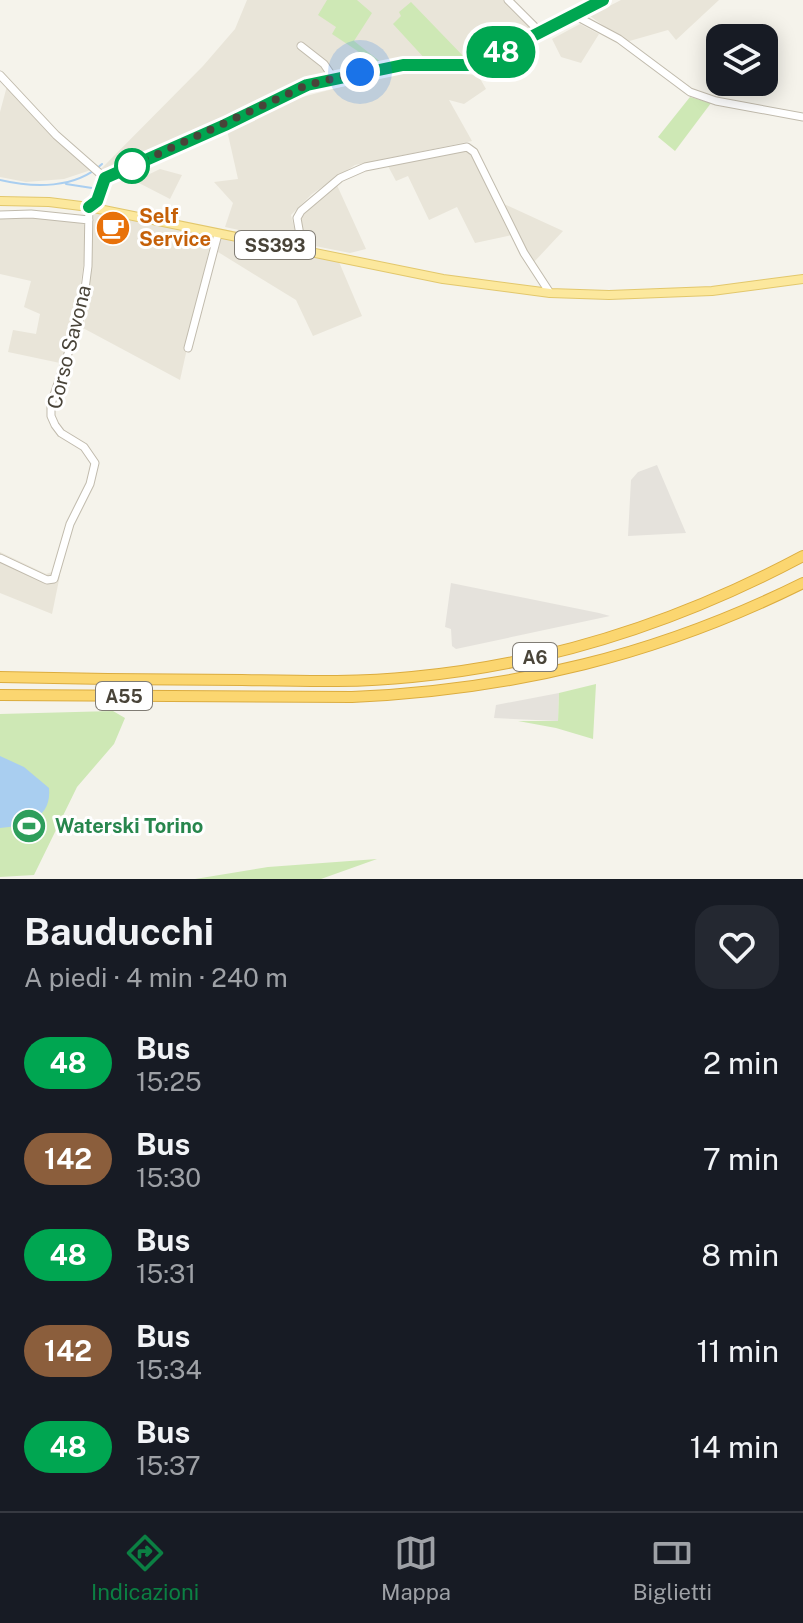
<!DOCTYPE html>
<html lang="it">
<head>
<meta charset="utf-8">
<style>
	:root { --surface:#171b24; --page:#242831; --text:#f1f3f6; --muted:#9ea1a6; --line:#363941; --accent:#0b8043 }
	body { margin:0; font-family:"Public Sans",sans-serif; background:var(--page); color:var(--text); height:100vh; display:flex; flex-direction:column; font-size:30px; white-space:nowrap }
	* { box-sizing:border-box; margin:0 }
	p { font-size:26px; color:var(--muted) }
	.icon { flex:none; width:44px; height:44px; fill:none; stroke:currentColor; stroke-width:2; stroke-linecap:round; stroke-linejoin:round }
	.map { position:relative; height:879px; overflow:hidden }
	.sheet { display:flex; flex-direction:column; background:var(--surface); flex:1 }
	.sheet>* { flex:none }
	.badge { padding:0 16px; border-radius:26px; font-size:28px; line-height:52px }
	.tools { position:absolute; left:706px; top:24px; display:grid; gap:16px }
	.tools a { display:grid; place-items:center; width:72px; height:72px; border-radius:16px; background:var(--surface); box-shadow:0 4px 20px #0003; font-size:40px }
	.you { position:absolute; width:40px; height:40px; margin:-20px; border:6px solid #fff; border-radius:50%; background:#1a73e8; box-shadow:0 0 0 12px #1a73e833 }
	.map>.badge { position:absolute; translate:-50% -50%; box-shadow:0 0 0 4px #fff }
	.round { display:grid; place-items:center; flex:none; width:84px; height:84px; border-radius:24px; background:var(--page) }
	.summary { display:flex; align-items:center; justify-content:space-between; height:136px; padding:0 24px }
	h1 { font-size:38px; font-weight:700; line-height:60px }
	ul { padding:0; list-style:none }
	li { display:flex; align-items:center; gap:24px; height:96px; padding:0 24px }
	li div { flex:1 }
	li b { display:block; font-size:30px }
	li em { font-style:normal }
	li .badge { min-width:88px; font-weight:700; text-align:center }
	.dock { display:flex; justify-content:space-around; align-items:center; height:112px; border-top:2px solid var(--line); background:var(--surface); font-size:22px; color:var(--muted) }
	.dock a { display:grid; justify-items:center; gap:4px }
	.dock .active { color:var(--accent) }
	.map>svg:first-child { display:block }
	.residential { fill:#e9e5d9 }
	.industrial { fill:#e5e2dc }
	.green { fill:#cee8b5 }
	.water { fill:#a9cef0 }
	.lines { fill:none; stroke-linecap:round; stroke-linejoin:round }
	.stream { stroke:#a9cef0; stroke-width:2 }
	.minor-casing { stroke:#c1bbad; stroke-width:9 }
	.major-casing { stroke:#e2c76c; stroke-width:10 }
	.highway-casing { stroke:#dbac3f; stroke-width:12 }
	.minor { stroke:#fff; stroke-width:7 }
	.major { stroke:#fce89d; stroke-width:8 }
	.highway { stroke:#fbd670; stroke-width:10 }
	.line-casing { stroke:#fff; stroke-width:18 }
	.line { stroke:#00a651; stroke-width:12 }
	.walk { stroke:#494439; stroke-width:8; stroke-dasharray:0 14.4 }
	.stop-dot { fill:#fff; stroke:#00a651; stroke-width:4 }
	.labels { text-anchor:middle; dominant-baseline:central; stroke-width:6; stroke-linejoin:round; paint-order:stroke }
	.shield { fill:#fff; stroke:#807c74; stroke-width:2 }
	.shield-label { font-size:18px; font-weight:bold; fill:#494439 }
	.food-label { font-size:20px; font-weight:bold; fill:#c56008; stroke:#fff; text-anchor:start }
	.street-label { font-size:20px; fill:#494439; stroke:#fff }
	.leisure-label { font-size:20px; font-weight:bold; fill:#27864d; stroke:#fff; text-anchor:start }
</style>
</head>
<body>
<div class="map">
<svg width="803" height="879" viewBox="0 0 803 879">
	<rect width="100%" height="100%" fill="#f5f3eb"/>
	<path class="residential" d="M247,0H504L531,28L466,59L382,63L333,72L264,99L103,172L100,170L203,66L235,29Z
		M621,0H719L676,40L668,30L626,42L590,16Z
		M580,24L599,34L581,63L561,57L552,39Z
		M429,72L478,75L486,89L464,104L449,100L472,141L355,165L312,194L291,215L296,235L295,242L225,227L233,203L214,182L238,179L227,130L291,100L390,74Z
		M7,86L40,123L91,170L64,179L26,182L0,177V112Z
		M466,148L473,153L512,235L475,243L457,207L429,220L408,176L396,181L388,166Z
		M160,169L182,175L170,199L135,181Z
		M336,183L366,249L350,253L305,244L300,215Z
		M504,204L563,231L534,262L524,250L504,211Z
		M94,213L212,236L180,380L83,328L87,311Z
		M19,216L86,222V249L75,319L60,363L8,352L13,330L36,334L40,314L24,307L31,281L0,274V218Z
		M221,238L339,262L362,316L313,336L296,300L218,252Z
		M0,552L46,574L52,572L60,575L52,614L0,593Z"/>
	<path class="industrial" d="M657,465L686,533L628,536L631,480L638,472Z
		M451,583L599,613L610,616L456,649L452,646L451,629L445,627Z
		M559,693L558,721L494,718L496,705Z"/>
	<path class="green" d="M327,0H357L372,13L354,41L382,63L377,64L332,34L336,27L318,15Z
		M411,2L466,59L427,61L393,24L401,16L399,12Z
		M690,97L711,103L675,151L658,137Z
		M596,684L593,739L556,728L518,721H558L559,693Z
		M113,711L125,718L114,744L77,787L34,875L0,877V714Z
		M377,859L321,879H195L268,867Z"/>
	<path class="water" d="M0,756L24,767L49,788C52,819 25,826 0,828Z"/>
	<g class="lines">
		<path class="stream" d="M0,180C34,188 75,189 102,164
			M66,184L92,188"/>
		<g class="minor-casing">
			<path id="minor" d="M508,0L540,32
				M576,16L619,39L690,92L716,101L803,117
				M301,46L324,64L334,79
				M0,75L56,135L105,178
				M0,215L31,214L89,220
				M299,250L300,235L297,218L301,211L340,178L365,167L467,147L474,152L524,253L550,293
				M188,348L218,234
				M0,558L47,580L54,579L70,524L90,484L95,463L84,447L61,433L55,425L51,416V404L82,312L88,266L89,207L97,201L105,178L225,125L307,85L403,65H467L498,54L603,0"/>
		</g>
		<g class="major-casing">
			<path id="major" d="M0,201L49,202L89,207L443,279L550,293L609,295L712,291L803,279"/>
		</g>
		<g class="highway-casing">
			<path id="highway" d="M0,677C81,679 162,680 242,680C299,681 356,683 412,677C550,664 681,621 803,556
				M0,695L352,697C513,690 658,655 803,583"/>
		</g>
		<use href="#minor" class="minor"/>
		<use href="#major" class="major"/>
		<use href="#highway" class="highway"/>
	</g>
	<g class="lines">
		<g class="line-casing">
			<path id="line" d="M89,207L97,201L105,178L225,125L307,85L403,65H467L498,54L603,0"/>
		</g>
		<use href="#line" class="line"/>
		<path class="walk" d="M132,166L307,85L360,72"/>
	</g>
	<defs>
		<g id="cafe-disc" transform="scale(1.8)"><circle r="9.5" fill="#e8710a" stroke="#fff"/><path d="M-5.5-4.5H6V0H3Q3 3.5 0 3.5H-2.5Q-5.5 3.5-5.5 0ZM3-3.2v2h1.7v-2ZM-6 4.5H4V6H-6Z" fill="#fff"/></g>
		<g id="stadium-disc" transform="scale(1.8)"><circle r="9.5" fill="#2e9e5b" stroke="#fff"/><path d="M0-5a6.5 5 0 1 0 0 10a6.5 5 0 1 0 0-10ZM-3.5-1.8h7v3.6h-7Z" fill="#fff"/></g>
	</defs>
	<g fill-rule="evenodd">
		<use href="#cafe-disc" x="113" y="228"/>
		<use href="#stadium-disc" x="29" y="826"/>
	</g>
	<circle class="stop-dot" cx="132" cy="166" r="16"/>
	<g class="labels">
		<g class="shield">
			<rect x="235" y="231" width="80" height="28" rx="6"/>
			<rect x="513" y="643" width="44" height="28" rx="6"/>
			<rect x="96" y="682" width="56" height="28" rx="6"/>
		</g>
		<g class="shield-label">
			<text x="275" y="245">SS393</text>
			<text x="535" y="657">A6</text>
			<text x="124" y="696">A55</text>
		</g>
		<g class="food-label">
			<text x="139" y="216">Self<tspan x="139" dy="23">Service</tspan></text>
		</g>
		<g class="street-label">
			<text transform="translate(69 347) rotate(-76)">Corso Savona</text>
		</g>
		<g class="leisure-label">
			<text x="55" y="826">Waterski Torino</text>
		</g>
	</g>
</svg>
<div class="tools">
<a><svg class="icon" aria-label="layers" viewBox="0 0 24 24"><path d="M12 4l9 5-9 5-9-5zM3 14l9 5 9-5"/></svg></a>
</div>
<div class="you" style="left:360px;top:72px"></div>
<b class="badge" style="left:501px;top:52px;background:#00a651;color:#fff">48</b>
</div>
<section class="sheet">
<div class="summary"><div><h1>Bauducchi</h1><p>A piedi · 4 min · 240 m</p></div><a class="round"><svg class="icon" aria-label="heart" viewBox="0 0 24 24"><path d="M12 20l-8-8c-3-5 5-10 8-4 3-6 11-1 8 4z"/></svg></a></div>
<ul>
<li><span class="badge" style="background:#00a651;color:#fff">48</span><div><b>Bus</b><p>15:25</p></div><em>2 min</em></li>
<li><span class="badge" style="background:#8b5e3c;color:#fff">142</span><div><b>Bus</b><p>15:30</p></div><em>7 min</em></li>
<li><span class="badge" style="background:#00a651;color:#fff">48</span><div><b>Bus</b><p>15:31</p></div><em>8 min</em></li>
<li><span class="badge" style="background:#8b5e3c;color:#fff">142</span><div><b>Bus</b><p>15:34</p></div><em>11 min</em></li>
<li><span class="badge" style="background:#00a651;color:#fff">48</span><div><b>Bus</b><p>15:37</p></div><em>14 min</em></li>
</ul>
</section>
<nav class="dock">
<a class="active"><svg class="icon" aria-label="directions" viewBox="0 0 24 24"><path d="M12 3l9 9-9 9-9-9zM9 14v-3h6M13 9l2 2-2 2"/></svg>Indicazioni</a>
<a><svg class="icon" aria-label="map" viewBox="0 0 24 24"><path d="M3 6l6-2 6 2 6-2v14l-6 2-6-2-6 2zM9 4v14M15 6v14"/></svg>Mappa</a>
<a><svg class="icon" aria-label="tickets" viewBox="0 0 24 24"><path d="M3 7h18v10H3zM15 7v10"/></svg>Biglietti</a>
</nav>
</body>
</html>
